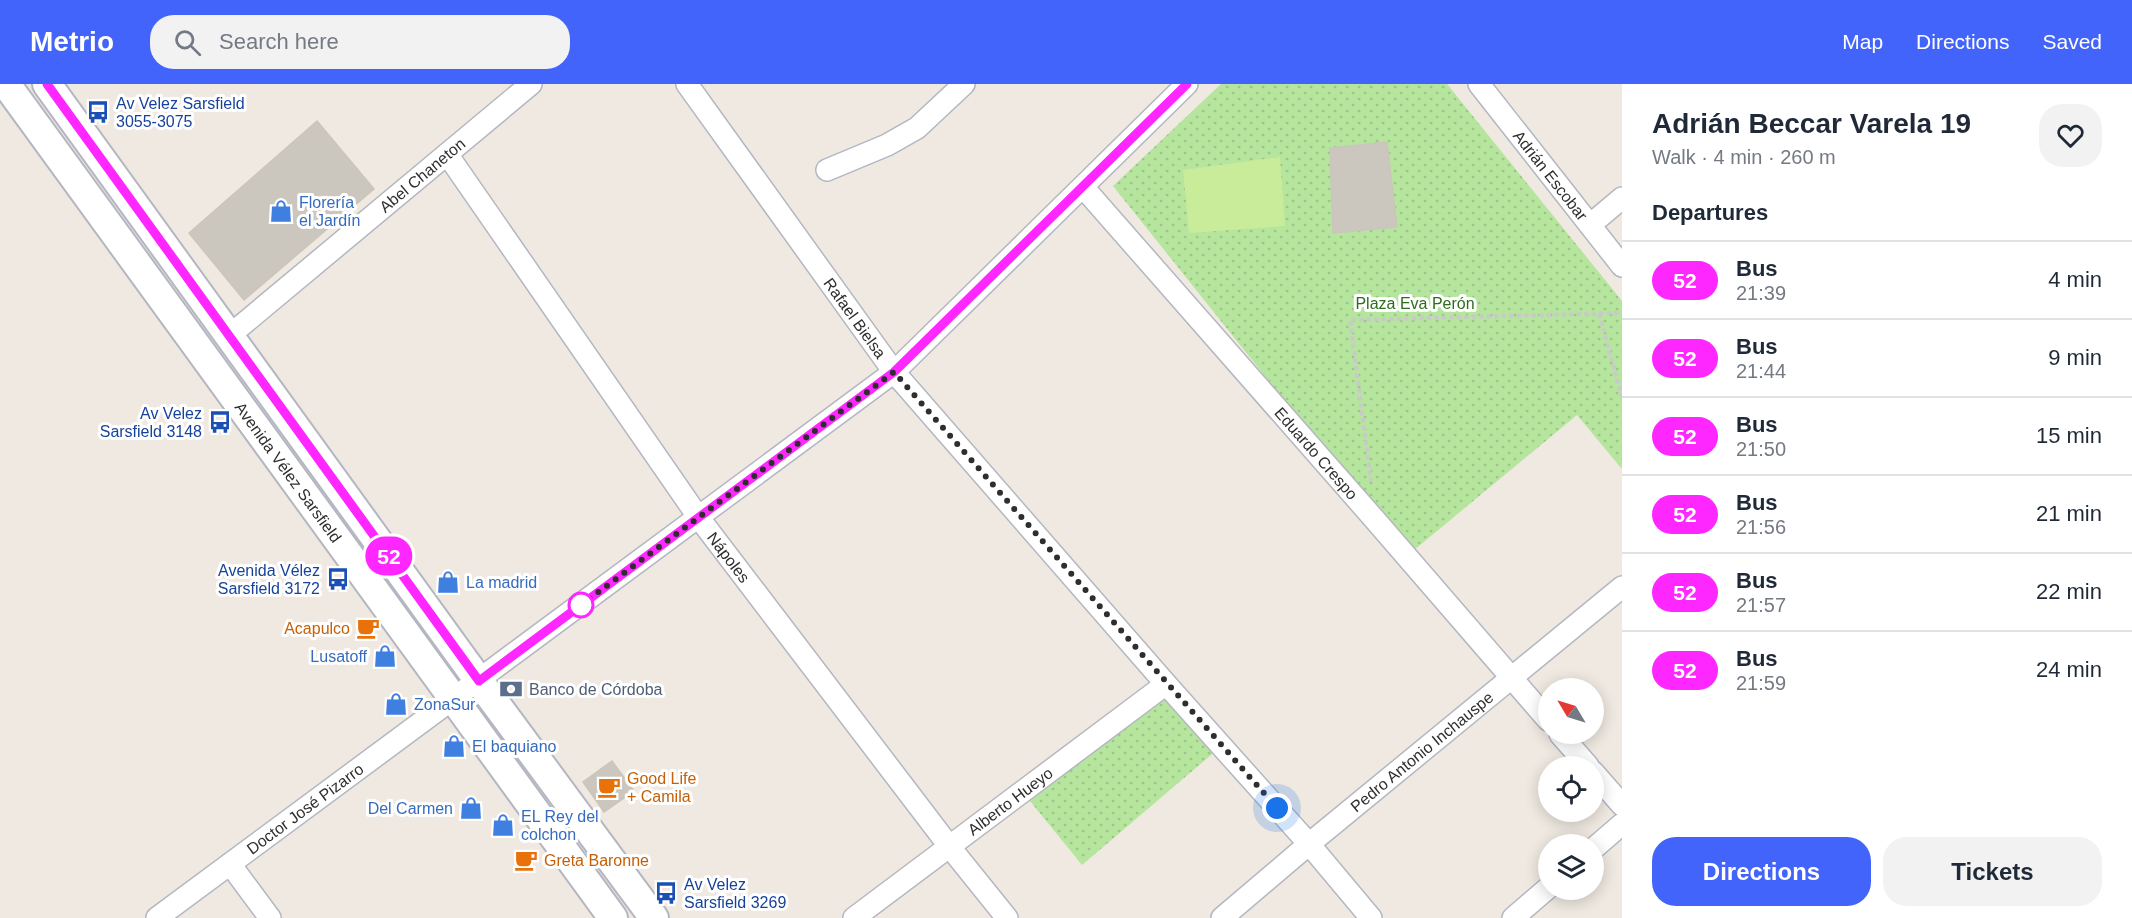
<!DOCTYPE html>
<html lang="en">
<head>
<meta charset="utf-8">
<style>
	:root { --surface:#fff; --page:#f2f2f3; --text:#1f2937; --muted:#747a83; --line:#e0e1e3; --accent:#4264fb }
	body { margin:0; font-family:Arial,sans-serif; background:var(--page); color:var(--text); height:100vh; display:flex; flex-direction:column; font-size:22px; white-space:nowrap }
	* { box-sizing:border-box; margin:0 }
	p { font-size:20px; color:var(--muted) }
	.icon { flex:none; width:33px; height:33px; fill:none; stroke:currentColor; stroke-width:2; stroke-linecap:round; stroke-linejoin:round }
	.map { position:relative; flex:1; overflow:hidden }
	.sheet { display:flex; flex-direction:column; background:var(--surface); width:510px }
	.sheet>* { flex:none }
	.badge { padding:0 12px; border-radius:20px; font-size:21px; line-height:39px }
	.needle { width:39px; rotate:308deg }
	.tools { position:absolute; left:1538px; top:594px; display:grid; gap:12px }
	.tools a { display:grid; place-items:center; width:66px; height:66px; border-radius:50%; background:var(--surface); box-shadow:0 3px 15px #0003; font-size:30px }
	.you { position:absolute; width:30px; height:30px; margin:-15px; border:4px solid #fff; border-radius:50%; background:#1a73e8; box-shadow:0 0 0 9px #1a73e833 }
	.map>.badge { position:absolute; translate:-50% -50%; box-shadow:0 0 0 3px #fff }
	h2 { padding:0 30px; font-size:22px; line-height:54px }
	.round { display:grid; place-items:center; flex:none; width:63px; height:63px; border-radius:24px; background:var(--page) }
	.head { display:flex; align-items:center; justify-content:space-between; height:102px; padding:0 30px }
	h1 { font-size:28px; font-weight:700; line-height:45px }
	.action { display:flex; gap:12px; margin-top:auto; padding:12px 30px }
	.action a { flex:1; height:69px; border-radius:24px; background:var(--accent); color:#fff; font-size:24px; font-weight:700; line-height:69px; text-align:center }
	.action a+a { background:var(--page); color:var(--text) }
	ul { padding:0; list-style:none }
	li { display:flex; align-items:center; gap:18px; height:78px; padding:0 30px; border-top:2px solid var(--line) }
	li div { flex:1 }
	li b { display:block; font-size:22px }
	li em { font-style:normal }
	li .badge { min-width:66px; font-weight:700; text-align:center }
	header { display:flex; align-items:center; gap:36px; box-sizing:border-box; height:84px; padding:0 30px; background:var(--accent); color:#fff }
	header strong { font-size:28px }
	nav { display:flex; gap:33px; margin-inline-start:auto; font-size:21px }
	.search { width:420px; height:54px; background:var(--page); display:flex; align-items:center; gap:15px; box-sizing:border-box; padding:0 21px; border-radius:24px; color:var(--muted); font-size:22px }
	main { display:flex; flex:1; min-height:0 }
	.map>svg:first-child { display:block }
	.park { fill:url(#park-dots) }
	.pitch { fill:#c9ec9a }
	.building { fill:#cbc7bf; stroke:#cbc5ba; stroke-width:1.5 }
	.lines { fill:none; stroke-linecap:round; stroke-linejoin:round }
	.minor-casing { stroke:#b4b7c1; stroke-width:24 }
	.secondary-casing { stroke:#b4b7c1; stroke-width:32 }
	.path { stroke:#c9c9c9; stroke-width:4; stroke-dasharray:4.5 3; stroke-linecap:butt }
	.minor { stroke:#fff; stroke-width:21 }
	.secondary { stroke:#fff; stroke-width:28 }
	.line-casing { stroke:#fff; stroke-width:14 }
	.line { stroke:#fe27ff; stroke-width:9 }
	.walk { stroke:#2e2e2e; stroke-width:6; stroke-dasharray:0 10.8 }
	.stop-dot { fill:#fff; stroke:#fe27ff; stroke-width:3 }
	.labels { text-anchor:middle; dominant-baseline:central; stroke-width:6; stroke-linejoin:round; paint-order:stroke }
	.transit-label { font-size:16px; fill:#164399; stroke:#fff; text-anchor:start }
	.street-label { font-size:16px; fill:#2e2e2e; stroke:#fff }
	.shop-label { font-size:16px; fill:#366cbe; stroke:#fff; text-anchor:start }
	.park-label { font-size:16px; fill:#2c6e1b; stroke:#fff }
	.food-label { font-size:16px; fill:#c56008; stroke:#fff; text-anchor:start }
	.service-label { font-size:16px; fill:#4e5e75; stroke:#fff; text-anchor:start }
</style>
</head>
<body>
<header>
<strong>Metrio</strong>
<div class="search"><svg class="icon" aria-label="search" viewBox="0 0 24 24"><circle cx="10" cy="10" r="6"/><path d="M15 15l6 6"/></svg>Search here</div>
<nav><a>Map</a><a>Directions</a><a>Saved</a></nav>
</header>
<main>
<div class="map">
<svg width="1622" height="834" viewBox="0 0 1622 834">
	<defs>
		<pattern id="park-dots" width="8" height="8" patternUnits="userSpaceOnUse" patternTransform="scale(1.5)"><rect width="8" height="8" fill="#b6e59e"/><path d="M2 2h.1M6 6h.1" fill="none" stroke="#9dc588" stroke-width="1.8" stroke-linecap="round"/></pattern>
	</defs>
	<rect width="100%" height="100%" fill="#efe9e1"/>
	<path class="park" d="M1221,0H1447L1622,217V385L1577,331L1408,471L1113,102Z
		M1166,600L1218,665L1082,781L1030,717Z"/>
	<path class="pitch" d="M1280,73L1285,142L1189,149L1183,86Z"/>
	<path class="building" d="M317,37L374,105L244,216L189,149Z
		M1387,58L1397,143L1333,149L1330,64Z
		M612,677L634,707L604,728L583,698Z"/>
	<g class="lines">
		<g class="minor-casing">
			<g id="minor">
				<path id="s1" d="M687,0L894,288L1166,600L1309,760L1371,834"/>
				<path id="s2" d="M1479,0L1622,182"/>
				<path id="s3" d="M447,70L699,434L949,762L1007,834"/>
				<path d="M827,86L887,61L917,44L964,0"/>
				<path id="s4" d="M1083,103L1376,437L1548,636"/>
				<path d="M1590,141L1622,114"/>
				<path id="s5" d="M230,251L531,0"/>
				<path d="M1560,650L1588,682"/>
				<path d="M1593,688L1622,721"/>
				<path d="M1593,765L1622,740"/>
				<path d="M230,780L270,834"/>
				<path id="s6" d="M157,834L894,288L1187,0"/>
				<path id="s7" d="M854,834L1166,600"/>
				<path id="s8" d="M1222,834L1309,760L1622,503"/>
				<path d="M1513,834L1548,804"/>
			</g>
		</g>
		<g class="secondary-casing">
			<g id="secondary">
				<path id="s9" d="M6,0L613,834"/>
				<path d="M47,0L479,597L654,834"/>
			</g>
		</g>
		<path class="path" d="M1599,230L1622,313
			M1371,398L1350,236L1622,229"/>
		<use href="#minor" class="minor"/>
		<use href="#secondary" class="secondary"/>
	</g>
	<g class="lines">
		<g class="line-casing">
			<path id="line" d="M47,0L479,597L894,288L1187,0"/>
		</g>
		<use href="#line" class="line"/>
		<path class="walk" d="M581,521L894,288L1277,724"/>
	</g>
	<defs>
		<g id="bus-bare" transform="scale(1.8)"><path d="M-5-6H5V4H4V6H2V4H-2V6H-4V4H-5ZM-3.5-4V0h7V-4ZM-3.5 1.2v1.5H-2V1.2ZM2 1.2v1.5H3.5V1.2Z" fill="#1a4fb4" stroke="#fff" stroke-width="2.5" paint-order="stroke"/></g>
		<g id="shop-bare" transform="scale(1.8)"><path d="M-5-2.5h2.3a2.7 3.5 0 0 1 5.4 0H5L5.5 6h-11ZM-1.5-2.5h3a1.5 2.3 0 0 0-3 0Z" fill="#3f7fe0" stroke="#fff" stroke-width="2.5" paint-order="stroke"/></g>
		<g id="cafe-bare" transform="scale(1.8)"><path d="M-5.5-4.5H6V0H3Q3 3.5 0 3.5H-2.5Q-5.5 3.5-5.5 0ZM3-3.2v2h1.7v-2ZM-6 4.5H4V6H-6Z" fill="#e8710a" stroke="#fff" stroke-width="2.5" paint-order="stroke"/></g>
		<g id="bank-bare" transform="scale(1.8)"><path d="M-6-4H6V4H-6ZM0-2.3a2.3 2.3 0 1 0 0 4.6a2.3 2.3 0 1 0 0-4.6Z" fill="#5c6f8a" stroke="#fff" stroke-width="2.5" paint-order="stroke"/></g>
	</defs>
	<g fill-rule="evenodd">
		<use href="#bus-bare" x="98" y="28"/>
		<use href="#shop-bare" x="281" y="127"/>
		<use href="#bus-bare" x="220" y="338"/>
		<use href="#bus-bare" x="338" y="495"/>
		<use href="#shop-bare" x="448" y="498"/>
		<use href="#cafe-bare" x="368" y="544"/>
		<use href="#shop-bare" x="385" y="572"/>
		<use href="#bank-bare" x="511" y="605"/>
		<use href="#shop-bare" x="396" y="620"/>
		<use href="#shop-bare" x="454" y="662"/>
		<use href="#cafe-bare" x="609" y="703"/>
		<use href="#shop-bare" x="471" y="724"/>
		<use href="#shop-bare" x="503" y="741"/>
		<use href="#cafe-bare" x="526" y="776"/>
		<use href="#bus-bare" x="666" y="809"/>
	</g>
	<circle class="stop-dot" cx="581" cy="521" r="12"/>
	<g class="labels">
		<g class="transit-label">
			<text x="116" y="19">Av Velez Sarsfield<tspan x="116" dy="18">3055-3075</tspan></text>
			<text x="202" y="329" text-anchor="end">Av Velez<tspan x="202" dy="18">Sarsfield 3148</tspan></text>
			<text x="320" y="486" text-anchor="end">Avenida Vélez<tspan x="320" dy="18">Sarsfield 3172</tspan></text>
			<text x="684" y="800">Av Velez<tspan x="684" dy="18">Sarsfield 3269</tspan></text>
		</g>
		<g class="street-label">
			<text stroke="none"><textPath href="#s5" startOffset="250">Abel Chaneton</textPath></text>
			<text stroke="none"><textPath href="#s2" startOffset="116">Adrián Escobar</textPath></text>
			<text stroke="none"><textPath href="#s1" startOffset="288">Rafael Bielsa</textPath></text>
			<text stroke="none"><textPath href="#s4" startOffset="354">Eduardo Crespo</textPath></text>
			<text stroke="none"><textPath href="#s9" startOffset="480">Avenida Vélez Sarsfield</textPath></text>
			<text stroke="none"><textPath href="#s3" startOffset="492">Nápoles</textPath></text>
			<text stroke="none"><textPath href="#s8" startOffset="260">Pedro Antonio Inchauspe</textPath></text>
			<text stroke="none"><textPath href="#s7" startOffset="195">Alberto Hueyo</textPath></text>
			<text stroke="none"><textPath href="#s6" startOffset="184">Doctor José Pizarro</textPath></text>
		</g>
		<g class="shop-label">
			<text x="299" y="118">Florería<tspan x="299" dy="18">el Jardín</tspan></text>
			<text x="466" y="498">La madrid</text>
			<text x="367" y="572" text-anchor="end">Lusatoff</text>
			<text x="414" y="620">ZonaSur</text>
			<text x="472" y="662">El baquiano</text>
			<text x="453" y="724" text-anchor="end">Del Carmen</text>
			<text x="521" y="732">EL Rey del<tspan x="521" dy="18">colchon</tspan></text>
		</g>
		<g class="park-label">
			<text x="1415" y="219">Plaza Eva Perón</text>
		</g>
		<g class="food-label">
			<text x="350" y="544" text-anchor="end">Acapulco</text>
			<text x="627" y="694">Good Life<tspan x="627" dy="18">+ Camila</tspan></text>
			<text x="544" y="776">Greta Baronne</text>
		</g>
		<g class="service-label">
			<text x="529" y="605">Banco de Córdoba</text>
		</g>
	</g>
</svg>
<div class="tools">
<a><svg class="needle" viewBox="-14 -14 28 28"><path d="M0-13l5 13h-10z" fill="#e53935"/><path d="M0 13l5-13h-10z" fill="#747a83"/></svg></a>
<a><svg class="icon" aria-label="locate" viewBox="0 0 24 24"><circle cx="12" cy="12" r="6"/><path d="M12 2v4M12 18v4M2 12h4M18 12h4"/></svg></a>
<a><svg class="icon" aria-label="layers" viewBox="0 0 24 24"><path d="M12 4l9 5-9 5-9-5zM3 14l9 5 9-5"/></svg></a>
</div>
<div class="you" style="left:1277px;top:724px"></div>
<b class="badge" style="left:389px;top:472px;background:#fe27ff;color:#fff">52</b>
</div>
<section class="sheet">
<div class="head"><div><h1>Adrián Beccar Varela 19</h1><p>Walk · 4 min · 260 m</p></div><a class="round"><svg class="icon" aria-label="heart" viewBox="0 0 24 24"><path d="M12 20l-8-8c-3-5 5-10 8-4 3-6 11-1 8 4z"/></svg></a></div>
<h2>Departures</h2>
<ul>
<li><span class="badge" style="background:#fe27ff;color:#fff">52</span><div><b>Bus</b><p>21:39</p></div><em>4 min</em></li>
<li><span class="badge" style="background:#fe27ff;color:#fff">52</span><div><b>Bus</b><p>21:44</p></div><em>9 min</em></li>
<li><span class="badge" style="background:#fe27ff;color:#fff">52</span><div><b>Bus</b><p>21:50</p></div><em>15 min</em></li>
<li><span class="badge" style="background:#fe27ff;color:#fff">52</span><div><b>Bus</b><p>21:56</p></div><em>21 min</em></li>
<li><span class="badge" style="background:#fe27ff;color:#fff">52</span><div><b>Bus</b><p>21:57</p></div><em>22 min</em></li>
<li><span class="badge" style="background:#fe27ff;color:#fff">52</span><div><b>Bus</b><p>21:59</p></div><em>24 min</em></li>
</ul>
<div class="action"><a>Directions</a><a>Tickets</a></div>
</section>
</main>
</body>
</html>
